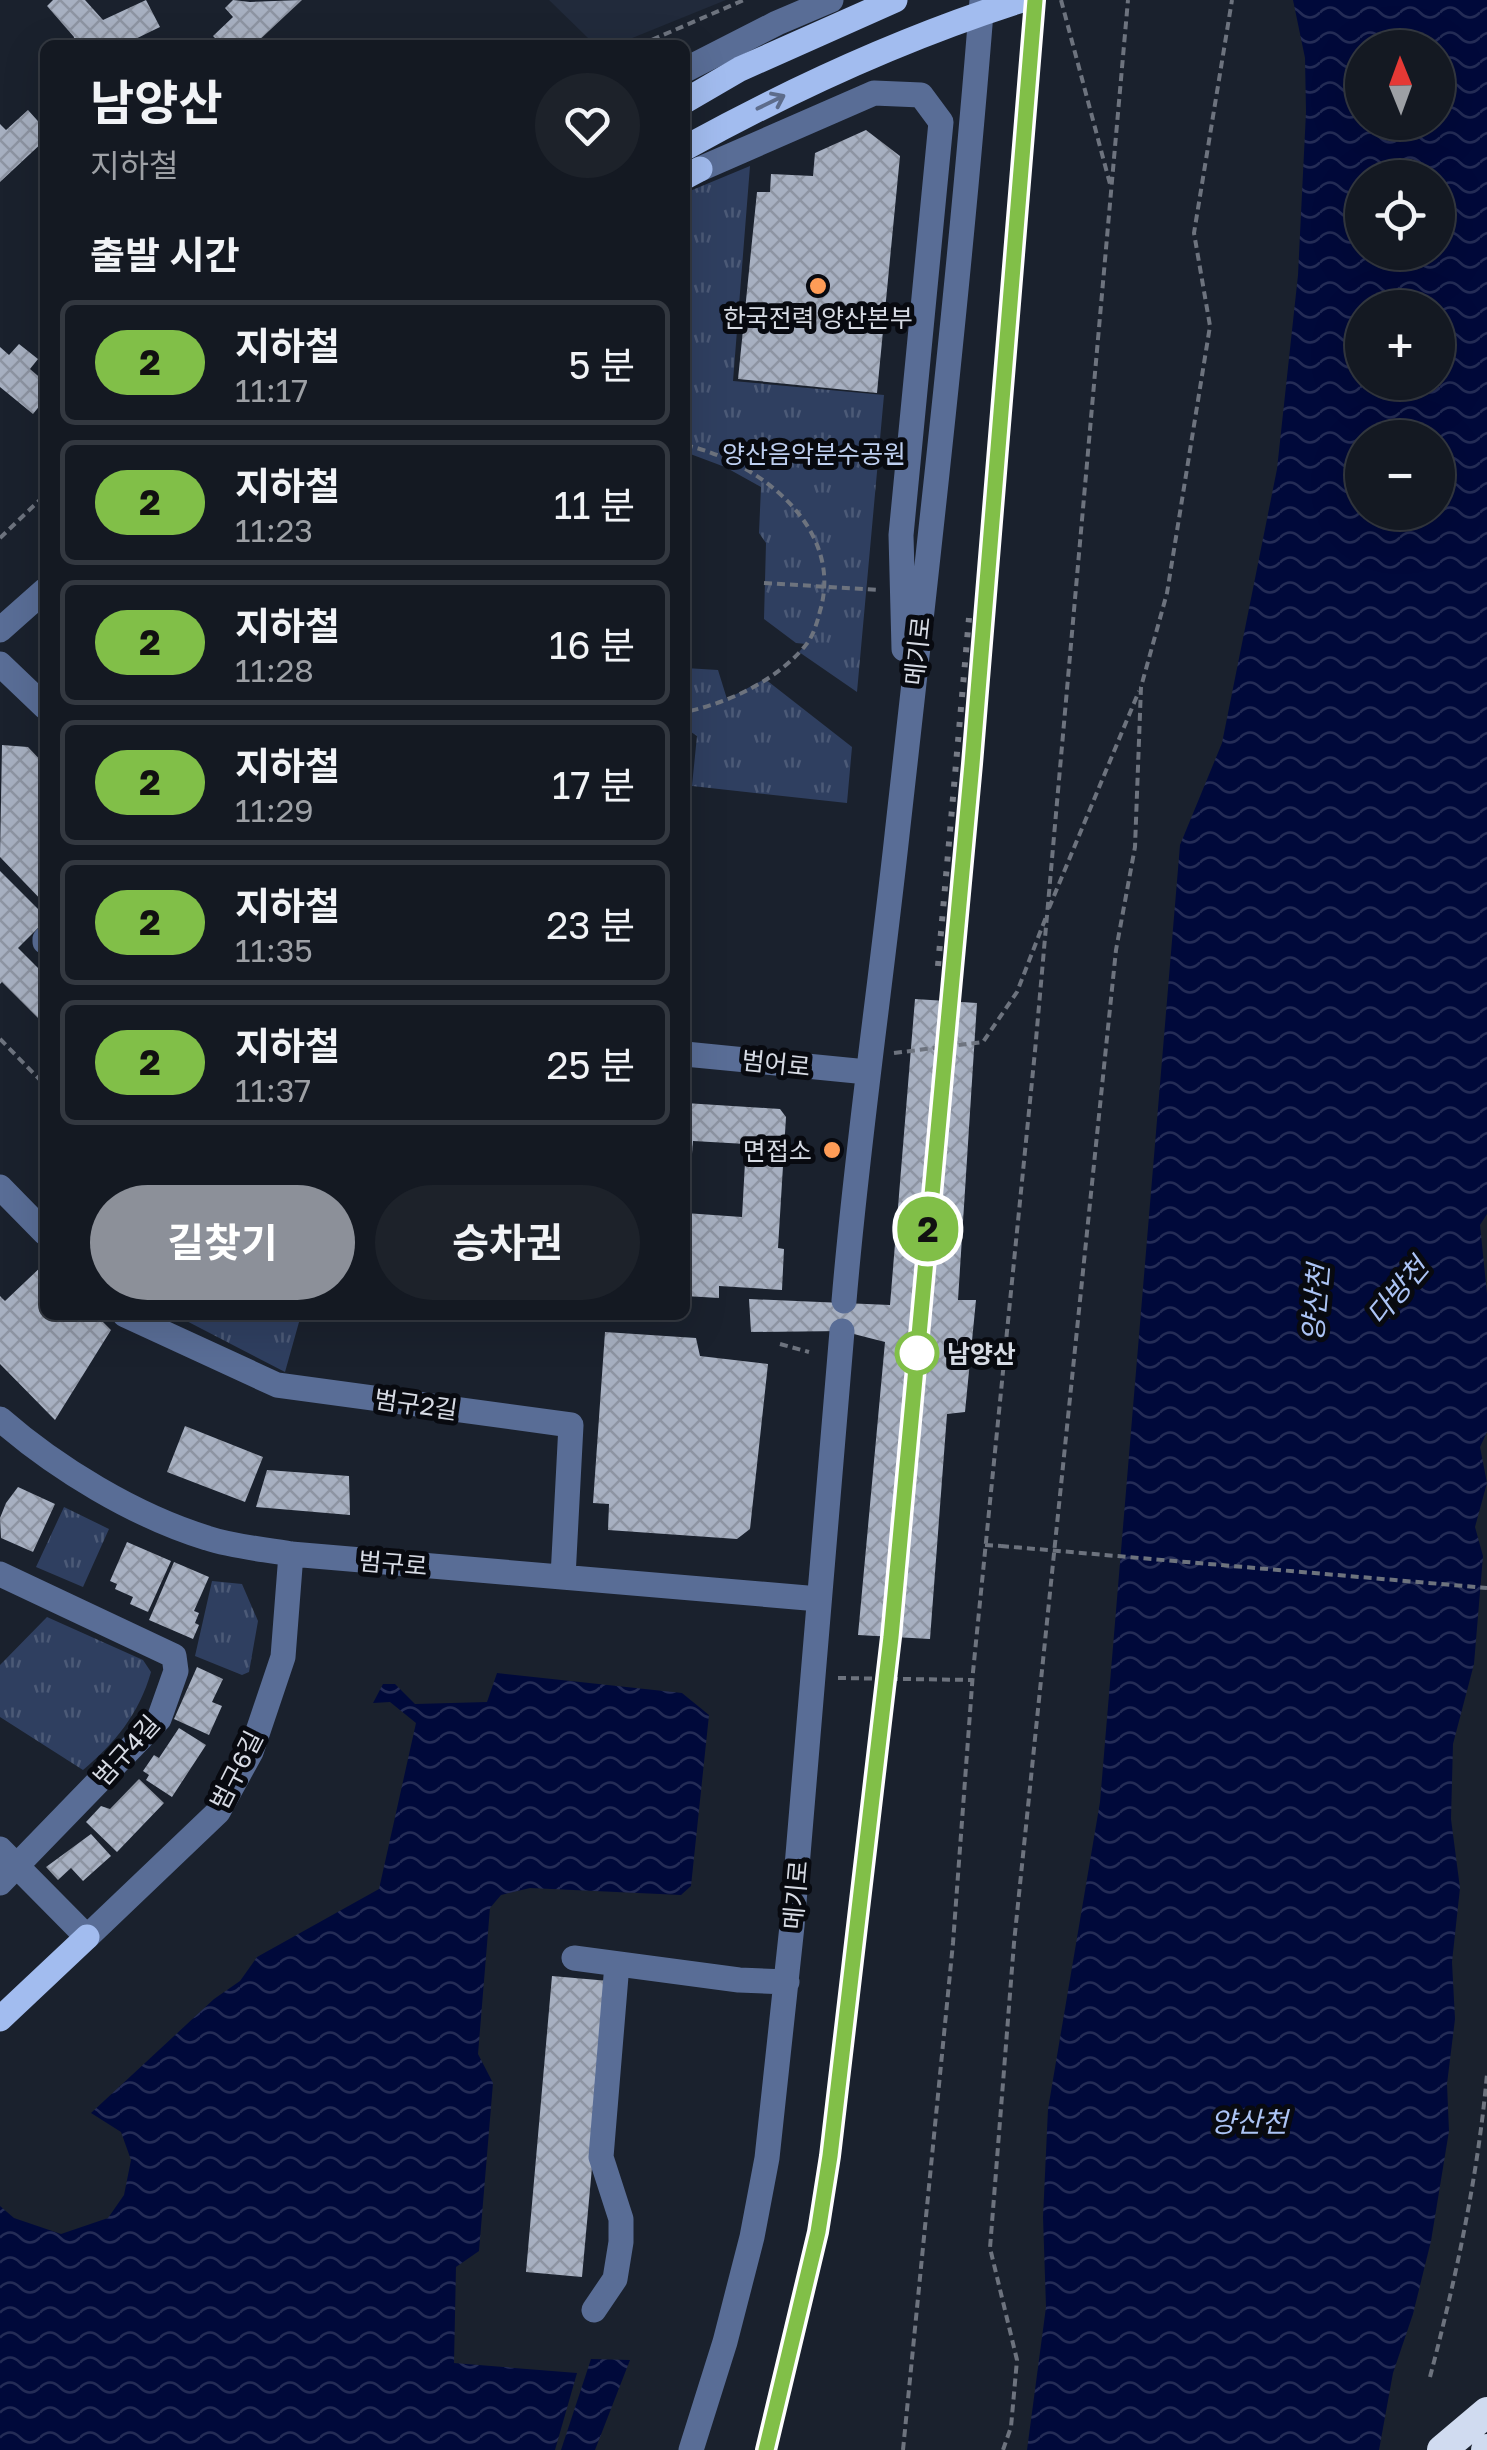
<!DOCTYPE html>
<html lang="ko">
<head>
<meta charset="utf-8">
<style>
	:root { --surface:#141922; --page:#1d222a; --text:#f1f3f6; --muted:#9da0a5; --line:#333840; --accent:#8c9099 }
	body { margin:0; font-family:"Golos Text","Noto Sans KR",sans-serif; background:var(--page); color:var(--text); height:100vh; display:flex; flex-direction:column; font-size:38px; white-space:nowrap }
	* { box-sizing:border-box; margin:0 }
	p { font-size:32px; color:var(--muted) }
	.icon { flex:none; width:55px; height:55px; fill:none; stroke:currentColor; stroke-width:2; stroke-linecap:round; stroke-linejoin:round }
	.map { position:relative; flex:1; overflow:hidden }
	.panel { position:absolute; left:40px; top:40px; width:650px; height:1280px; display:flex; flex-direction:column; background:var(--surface); border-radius:15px; box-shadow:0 10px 40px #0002,0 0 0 2px var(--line) }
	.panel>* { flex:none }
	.badge { padding:0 20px; border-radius:32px; font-size:35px; line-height:65px }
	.needle { width:65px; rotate:359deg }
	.fabs { position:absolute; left:1345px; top:30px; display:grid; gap:20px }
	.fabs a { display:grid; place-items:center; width:110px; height:110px; border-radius:50%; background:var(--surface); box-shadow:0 10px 40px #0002,0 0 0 2px var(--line); font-size:50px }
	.map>.badge { position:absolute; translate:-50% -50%; box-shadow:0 0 0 5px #fff }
	h2 { padding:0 50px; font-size:38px; line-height:90px }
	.round { display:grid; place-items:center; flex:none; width:105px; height:105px; border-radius:52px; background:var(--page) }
	.head { display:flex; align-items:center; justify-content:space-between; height:170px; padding:0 50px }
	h1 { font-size:48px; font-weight:700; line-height:75px }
	.cta { display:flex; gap:20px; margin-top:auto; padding:20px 50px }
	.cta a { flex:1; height:115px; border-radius:60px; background:var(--accent); color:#fff; font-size:40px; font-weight:700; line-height:115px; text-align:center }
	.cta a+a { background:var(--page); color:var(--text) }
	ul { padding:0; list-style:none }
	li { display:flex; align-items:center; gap:30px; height:125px; margin:0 20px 15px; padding:0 30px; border:5px solid var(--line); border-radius:15px }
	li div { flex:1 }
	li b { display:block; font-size:38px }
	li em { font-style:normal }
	li .badge { min-width:110px; font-weight:700; text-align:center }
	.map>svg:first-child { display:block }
	.built { fill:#212a3b }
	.grass { fill:url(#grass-tufts) }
	.water { fill:url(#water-waves); fill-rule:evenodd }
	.building { fill:url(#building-cross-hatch) }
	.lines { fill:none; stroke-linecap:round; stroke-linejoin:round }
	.path { stroke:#6d737e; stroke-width:4; stroke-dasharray:8 5; stroke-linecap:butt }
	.minor { stroke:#596d96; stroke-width:25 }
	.major { stroke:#a2bcef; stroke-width:25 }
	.highway { stroke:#d0dbf0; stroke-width:30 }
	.rail { stroke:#767b86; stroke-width:6; stroke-dasharray:5 10; stroke-linecap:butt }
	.path-bridge { stroke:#6d737e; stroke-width:4; stroke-dasharray:8 5; stroke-linecap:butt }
	.major-bridge { stroke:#a2bcef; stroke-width:25 }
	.oneway { stroke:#5d6c8b }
	.line-casing { stroke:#fff; stroke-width:22 }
	.line { stroke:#81bf48; stroke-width:15 }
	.poi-dot { fill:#fe9c57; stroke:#080a10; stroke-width:4 }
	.stop-dot { fill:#fff; stroke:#81bf48; stroke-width:5 }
	.labels { text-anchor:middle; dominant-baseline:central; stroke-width:10; stroke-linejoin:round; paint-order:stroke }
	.poi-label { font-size:25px; fill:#d7dbe4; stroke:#080a10 }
	.park-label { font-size:25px; fill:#becff0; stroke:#080a10 }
	.street-label { font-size:25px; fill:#d7dbe4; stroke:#080a10 }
	.stop-label { font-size:25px; font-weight:bold; fill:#d7dbe4; stroke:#080a10; text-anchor:start }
	.water-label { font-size:28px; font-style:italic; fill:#acc4f5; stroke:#080a10 }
</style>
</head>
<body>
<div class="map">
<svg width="1487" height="2450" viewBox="0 0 1487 2450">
	<defs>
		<pattern id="grass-tufts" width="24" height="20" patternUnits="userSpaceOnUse" patternTransform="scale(2.5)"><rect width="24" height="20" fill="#2f3f60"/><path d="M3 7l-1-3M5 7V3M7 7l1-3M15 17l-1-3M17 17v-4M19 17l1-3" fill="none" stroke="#4c5a77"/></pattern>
		<pattern id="water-waves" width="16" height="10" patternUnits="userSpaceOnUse" patternTransform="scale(2.5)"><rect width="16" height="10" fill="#00093a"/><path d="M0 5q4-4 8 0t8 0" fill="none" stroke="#242c56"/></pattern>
		<pattern id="building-cross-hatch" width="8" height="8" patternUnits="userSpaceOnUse" patternTransform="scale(2.5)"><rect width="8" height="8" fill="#a7b0c1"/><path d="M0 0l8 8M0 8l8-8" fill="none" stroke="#8d94a2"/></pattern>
	</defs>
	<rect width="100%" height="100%" fill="#1a212d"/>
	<path class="built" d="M549,0H726L615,45H606L588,38Z"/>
	<path class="grass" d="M750,166L733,381L884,395L857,692L799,652L806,644L796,643L764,619L766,543L759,533L761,487L725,467L685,452V193Z
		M685,668L718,670L727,699L765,679L852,747L847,803L692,786L697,736L685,728Z
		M175,1315H301L285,1372Z
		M64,1507L109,1529L83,1587L36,1567Z
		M212,1581L242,1584L258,1621L249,1672L242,1675L195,1656Z
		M47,1617L143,1660L151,1672C139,1714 115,1743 83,1770L0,1717V1665Z"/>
	<path class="water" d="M1293,0H1487V1214L1480,1225L1487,1294V1432L1480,1447L1487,1483L1475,1527L1483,1556L1474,1664L1453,1744L1451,1819L1460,1888L1452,1962L1455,2019L1447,2084L1449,2131L1431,2241L1413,2314L1393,2373L1379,2450H1027L1046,2307L1043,2217L1048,2109L1100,1802L1180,845L1222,743L1277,469L1298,275L1306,112L1305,58ZM1362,48H1438V122H1362ZM1362,178H1438V252H1362ZM1362,308H1438V382H1362ZM1362,438H1438V512H1362Z
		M497,1673L682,1693L709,1715L691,1886L681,1895L530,1888L501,1895L490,1908L478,2054L493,2083L479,2251L456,2267L454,2363L577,2373L555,2450H0V2206L14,2218L61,2234L108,2218L124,2195L131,2160L121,2132L91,2113L214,1999L240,1981L257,1957L379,1889L416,1723L390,1702L373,1703L383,1684H395L415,1704L487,1702Z
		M591,2359L630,2360L595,2450H561Z"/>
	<path class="building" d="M53,0H85L103,20L146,0L160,27L123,45H73L74,37L47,6Z
		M233,0L250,2L302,0L254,45H222L213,36L233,17L225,8Z
		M28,110L45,129V140L0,182V124L6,130Z
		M866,130L900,156L877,393L738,379L757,192H770L771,174L813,176L815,153Z
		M19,344L38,359L30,369L45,382V399L33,414L0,387V347L9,355Z
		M2,745L28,747L45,765V904L0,857Z
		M0,871L45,916V921L18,948L45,975V1015L40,1020L2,982L0,984Z
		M915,999L977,1003L958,1300H976L965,1412L947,1414L930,1639L858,1635L885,1342L842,1331L751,1332L749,1299L890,1305Z
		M685,1103L780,1109L786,1117L778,1248L784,1249L782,1290L719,1286V1298L685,1296V1213L742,1217L746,1144L693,1141L692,1154H685Z
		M45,1263V1315H96L111,1330L55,1420L0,1364V1296L5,1301Z
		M605,1332L696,1338L700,1356L768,1364L750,1529L737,1539L608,1530L609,1504L593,1503Z
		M185,1426L263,1457L245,1502L167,1472Z
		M267,1470L349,1476L350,1515L256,1507Z
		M18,1487L55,1504L33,1552L1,1538L0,1518L6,1503Z
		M127,1542L171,1561L148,1612L130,1604L133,1597L115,1589L117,1584L110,1581Z
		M174,1562L209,1577L194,1611L199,1613L195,1623L199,1625L193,1639L149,1620Z
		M197,1667L223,1679L212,1702L222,1706L209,1735L174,1719Z
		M179,1728L206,1745L172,1797L146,1780L149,1775L143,1771L154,1755L159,1758Z
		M139,1779L164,1803L117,1852L86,1822L101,1806L110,1809Z
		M91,1834L111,1856L83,1881L71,1868L58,1880L46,1867Z
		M552,1976L609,1981L582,2277L526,2272Z"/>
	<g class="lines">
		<path class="path" d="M1061,0L1110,184
			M640,45L744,0
			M685,445C757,461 845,527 820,611C817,623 813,637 805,646C776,681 728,703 685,712
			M0,538L45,495
			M764,583L879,590
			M1049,908L1139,691
			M0,1039L45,1085
			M894,1053L983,1042L1017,992L1046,917
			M780,1344L809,1352
			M985,1545L1001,1546
			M838,1678L973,1680
			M1430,2377C1456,2278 1478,2176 1487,2074
			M903,2450L953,1943L973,1672L1035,1051L1128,0
			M1003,2450L1011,2427L1017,2360L990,2248L1014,1943L1116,950L1135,847L1141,687L1167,593L1210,326L1194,233L1232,0"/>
		<path class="minor" d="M685,70L777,23L831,0
			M700,169L874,93L921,95L941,122L901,535L904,649
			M0,630L45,590
			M0,664L45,707
			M45,939V942
			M685,1054L867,1072
			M0,1187L45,1233
			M844,1301C857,1145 880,991 897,835C928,558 960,279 982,0
			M125,1315L277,1385L571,1425L563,1577
			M0,1419C56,1468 135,1516 207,1538C234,1547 264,1549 291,1554L819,1599
			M0,1574L174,1656L176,1671L159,1719L0,1883
			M0,1849L87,1937L218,1812L251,1752L283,1657L291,1554
			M574,1958L739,1980L787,1982
			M594,2310L615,2279L621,2242V2219L601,2157L617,1964
			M691,2450L725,2342L752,2237L767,2158L792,1926L842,1331"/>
		<path class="major" d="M685,101L740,69L895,0
			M685,177L700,169
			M0,2019L87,1937"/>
		<path class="highway" d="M1442,2450L1487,2412
			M1486,2450L1487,2449"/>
		<path class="rail" d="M938,966L969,618
			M766,2450L819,2232L836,2117L845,2011L891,1637L972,763L1035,0"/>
		<path class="path-bridge" d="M1001,1546L1487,1588"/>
		<path class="major-bridge" d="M685,148C792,89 905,37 1022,0"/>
	</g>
	<defs><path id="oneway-shaft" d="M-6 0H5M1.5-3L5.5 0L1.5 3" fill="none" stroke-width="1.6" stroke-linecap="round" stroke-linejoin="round" transform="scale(2.5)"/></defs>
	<use class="oneway" href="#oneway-shaft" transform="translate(771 102) rotate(-26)"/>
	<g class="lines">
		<g class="line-casing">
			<path id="line" d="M766,2450L818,2232L830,2156L891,1637L972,764L1035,0"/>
		</g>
		<use href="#line" class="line"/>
	</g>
	<g class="poi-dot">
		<circle cx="818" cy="286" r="10"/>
		<circle cx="832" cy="1150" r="10"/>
	</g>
	<circle class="stop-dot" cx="917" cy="1353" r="20"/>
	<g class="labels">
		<g class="poi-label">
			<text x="818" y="317">한국전력 양산본부</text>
			<text x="812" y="1150" text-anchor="end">면접소</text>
		</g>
		<g class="park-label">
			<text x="814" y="453">양산음악분수공원</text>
		</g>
		<g class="street-label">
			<text transform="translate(917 651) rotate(-84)">메기로</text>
			<text transform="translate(776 1063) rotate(6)">범어로</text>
			<text transform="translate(416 1404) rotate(8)">범구2길</text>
			<text transform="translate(393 1563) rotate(5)">범구로</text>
			<text transform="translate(126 1750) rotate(-48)">범구4길</text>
			<text transform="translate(236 1770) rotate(-63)">범구6길</text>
			<text transform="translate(795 1895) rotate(-85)">메기로</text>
		</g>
		<g class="stop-label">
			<text x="947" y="1353">남양산</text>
		</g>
		<g class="water-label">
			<text transform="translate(1397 1291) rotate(-50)">다방천</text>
			<text transform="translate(1315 1303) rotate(-85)">양산천</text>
			<text x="1249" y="2121">양산천</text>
		</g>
	</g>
</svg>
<div class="fabs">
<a><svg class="needle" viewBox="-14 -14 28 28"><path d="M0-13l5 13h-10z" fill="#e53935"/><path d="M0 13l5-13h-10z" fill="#9da0a5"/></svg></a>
<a><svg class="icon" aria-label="locate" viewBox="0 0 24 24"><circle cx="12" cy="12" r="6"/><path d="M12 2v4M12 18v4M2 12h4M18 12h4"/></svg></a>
<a>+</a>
<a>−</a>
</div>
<b class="badge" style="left:928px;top:1229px;background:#81bf48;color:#111">2</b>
<section class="panel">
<div class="head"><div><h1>남양산</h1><p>지하철</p></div><a class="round"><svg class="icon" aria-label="heart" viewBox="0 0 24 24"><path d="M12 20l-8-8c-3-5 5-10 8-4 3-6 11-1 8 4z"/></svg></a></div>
<h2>출발 시간</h2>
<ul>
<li><span class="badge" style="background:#81bf48;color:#111">2</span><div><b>지하철</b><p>11:17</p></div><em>5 분</em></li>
<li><span class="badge" style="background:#81bf48;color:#111">2</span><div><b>지하철</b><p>11:23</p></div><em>11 분</em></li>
<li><span class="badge" style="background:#81bf48;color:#111">2</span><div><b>지하철</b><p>11:28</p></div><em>16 분</em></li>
<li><span class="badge" style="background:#81bf48;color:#111">2</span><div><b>지하철</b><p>11:29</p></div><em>17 분</em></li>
<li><span class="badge" style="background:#81bf48;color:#111">2</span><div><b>지하철</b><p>11:35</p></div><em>23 분</em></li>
<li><span class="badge" style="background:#81bf48;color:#111">2</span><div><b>지하철</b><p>11:37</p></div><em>25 분</em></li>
</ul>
<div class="cta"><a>길찾기</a><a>승차권</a></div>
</section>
</div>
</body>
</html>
